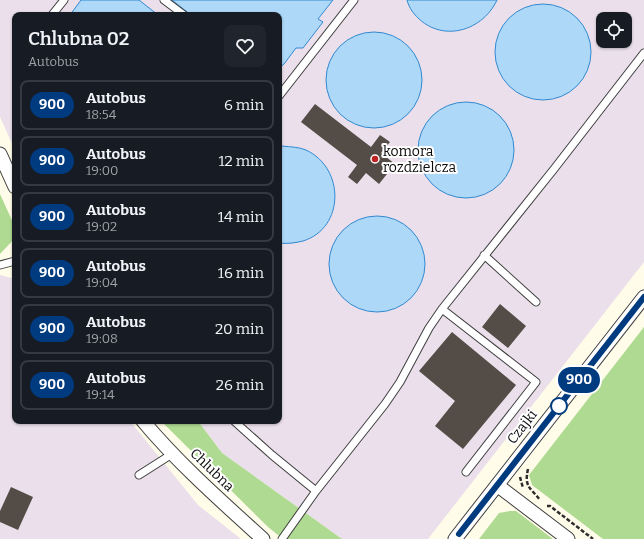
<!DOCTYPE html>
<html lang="pl">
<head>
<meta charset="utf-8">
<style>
	:root { --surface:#171b24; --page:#20242c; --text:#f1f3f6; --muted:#9ea1a6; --line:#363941 }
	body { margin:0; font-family:Bitter,serif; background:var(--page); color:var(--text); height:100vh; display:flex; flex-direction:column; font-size:15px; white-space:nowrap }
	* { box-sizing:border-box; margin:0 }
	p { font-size:13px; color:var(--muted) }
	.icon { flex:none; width:22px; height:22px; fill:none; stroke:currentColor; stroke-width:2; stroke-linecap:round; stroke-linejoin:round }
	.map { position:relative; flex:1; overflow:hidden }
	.panel { position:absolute; left:12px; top:12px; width:270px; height:412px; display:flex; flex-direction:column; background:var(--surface); border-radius:8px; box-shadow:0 1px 3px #0004 }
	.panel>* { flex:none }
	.badge { padding:0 8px; border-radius:13px; font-size:14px; line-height:26px }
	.fabs { position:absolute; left:596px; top:12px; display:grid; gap:8px }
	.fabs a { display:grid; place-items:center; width:36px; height:36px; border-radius:8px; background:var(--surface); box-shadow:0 1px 3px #0004; font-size:20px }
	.map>.badge { position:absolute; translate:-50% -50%; box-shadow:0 0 0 2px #fff }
	.round { display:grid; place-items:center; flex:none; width:42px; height:42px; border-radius:8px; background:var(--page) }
	.head { display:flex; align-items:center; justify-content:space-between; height:68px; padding:0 16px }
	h1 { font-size:19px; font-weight:600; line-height:30px }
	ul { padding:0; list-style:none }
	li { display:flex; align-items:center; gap:12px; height:50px; margin:0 8px 6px; padding:0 8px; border:2px solid var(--line); border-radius:8px }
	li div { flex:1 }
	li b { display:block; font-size:15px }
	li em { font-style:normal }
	li .badge { min-width:44px; font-weight:700; text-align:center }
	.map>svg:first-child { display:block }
	.industrial { fill:#eadfeb; fill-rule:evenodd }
	.forest { fill:#afda92 }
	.water { fill:#add8f7; stroke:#3289d0 }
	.building { fill:#544d47 }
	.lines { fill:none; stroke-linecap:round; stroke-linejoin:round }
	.lane-casing { stroke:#3e3e3e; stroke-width:9 }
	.street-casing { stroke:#3e3e3e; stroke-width:15 }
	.path { stroke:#2d2d2d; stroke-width:2.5; stroke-dasharray:4 2; stroke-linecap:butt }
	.lane { stroke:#fff; stroke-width:7 }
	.street { stroke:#fff; stroke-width:13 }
	.line-casing { stroke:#fff; stroke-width:9 }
	.line { stroke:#003b80; stroke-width:6 }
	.poi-dot { fill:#bd2121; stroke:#fff; stroke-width:1.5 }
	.stop-dot { fill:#fff; stroke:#003b80; stroke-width:2 }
	.labels { text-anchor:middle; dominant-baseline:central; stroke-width:4; stroke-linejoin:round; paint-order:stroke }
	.poi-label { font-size:14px; fill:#0b0b0b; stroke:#fff; text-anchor:start }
	.street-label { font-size:14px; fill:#0b0b0b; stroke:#fff }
</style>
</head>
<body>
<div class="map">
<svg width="644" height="539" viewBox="0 0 644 539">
	<rect width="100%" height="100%" fill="#fffce9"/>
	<path class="industrial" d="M0,0H644V262L428,539H342L222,453L198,421H279V15H15V150L0,117ZM603,19H625V41H603Z
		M0,275L15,279V421H130L198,505L241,539H0Z"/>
	<path class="forest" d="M0,194L15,227V238L0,254Z
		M644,327V539H603L532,485L529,475Z
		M161,421H198L222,453L342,539H283L268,527Z
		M510,511H516L553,539H479L499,513Z"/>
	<path class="water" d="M81,0H139L158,15H70Z
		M172,0H333L318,19L323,22L303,48H296L284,64L279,68V15H191Z
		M407,0H497C481,34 436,44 412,11C410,8 408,4 407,0Z
		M495 52a48 48 0 1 1 96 0a48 48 0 1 1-96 0Z
		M326 80a48 48 0 1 1 96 0a48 48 0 1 1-96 0Z
		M418 150a48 48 0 1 1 96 0a48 48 0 1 1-96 0Z
		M282,146C291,147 299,147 306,150C345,168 345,228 303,241C295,243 287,244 279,243V147Z
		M329 264a48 48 0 1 1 96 0a48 48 0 1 1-96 0Z"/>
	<path class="building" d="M315,104L371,147L380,135L390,142L381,153L395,164L379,184L366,173L357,184L348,177L357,165L301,122Z
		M500,304L526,326L508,348L482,327Z
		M452,332L516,385L463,449L435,426L455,401L419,371Z
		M11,487L33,497L18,530L0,522V511Z"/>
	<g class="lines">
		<g class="lane-casing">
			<path id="lane" d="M164,0L184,15
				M52,15L64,0
				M279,96L354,0
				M484,255L536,302
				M0,265L15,261
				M442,309L536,382L466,472
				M234,421L272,455L316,491
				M139,475L172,454
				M282,539L316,491L385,404L400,382L429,328L442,309L554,169L644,53"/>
		</g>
		<g class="street-casing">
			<path id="street" d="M0,154L15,187
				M143,421C179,464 221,501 263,539
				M497,485L568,539
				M455,539L644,297"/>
		</g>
		<path class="path" d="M528,469C524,487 530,487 540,500
			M520,477L523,488
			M547,506H550L593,539"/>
		<use href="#lane" class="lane"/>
		<use href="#street" class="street"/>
	</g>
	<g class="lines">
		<g class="line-casing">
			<path id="line" d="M459,534L644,297"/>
		</g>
		<use href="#line" class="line"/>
	</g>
	<circle class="poi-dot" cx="375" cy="159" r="4"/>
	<circle class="stop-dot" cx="559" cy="406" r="8"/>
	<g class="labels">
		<g class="poi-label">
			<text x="383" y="151">komora<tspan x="383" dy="16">rozdzielcza</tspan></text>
		</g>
		<g class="street-label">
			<text transform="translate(522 427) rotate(-52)">Czajki</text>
			<text transform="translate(212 470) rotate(44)">Chlubna</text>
		</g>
	</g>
</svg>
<div class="fabs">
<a><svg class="icon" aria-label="locate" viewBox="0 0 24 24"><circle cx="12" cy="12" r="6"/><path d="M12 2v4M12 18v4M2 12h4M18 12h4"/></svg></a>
</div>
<b class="badge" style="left:579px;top:380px;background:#003b80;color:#fff">900</b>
<section class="panel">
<div class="head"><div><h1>Chlubna 02</h1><p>Autobus</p></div><a class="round"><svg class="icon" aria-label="heart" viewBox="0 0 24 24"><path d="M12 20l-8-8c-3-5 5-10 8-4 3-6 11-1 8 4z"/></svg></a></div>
<ul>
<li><span class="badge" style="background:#003b80;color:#fff">900</span><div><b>Autobus</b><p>18:54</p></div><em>6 min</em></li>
<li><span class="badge" style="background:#003b80;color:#fff">900</span><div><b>Autobus</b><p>19:00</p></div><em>12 min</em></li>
<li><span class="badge" style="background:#003b80;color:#fff">900</span><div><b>Autobus</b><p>19:02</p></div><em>14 min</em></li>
<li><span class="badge" style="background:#003b80;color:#fff">900</span><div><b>Autobus</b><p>19:04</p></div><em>16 min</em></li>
<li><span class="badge" style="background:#003b80;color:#fff">900</span><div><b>Autobus</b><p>19:08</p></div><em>20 min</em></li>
<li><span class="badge" style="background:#003b80;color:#fff">900</span><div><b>Autobus</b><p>19:14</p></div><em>26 min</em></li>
</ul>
</section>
</div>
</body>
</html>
